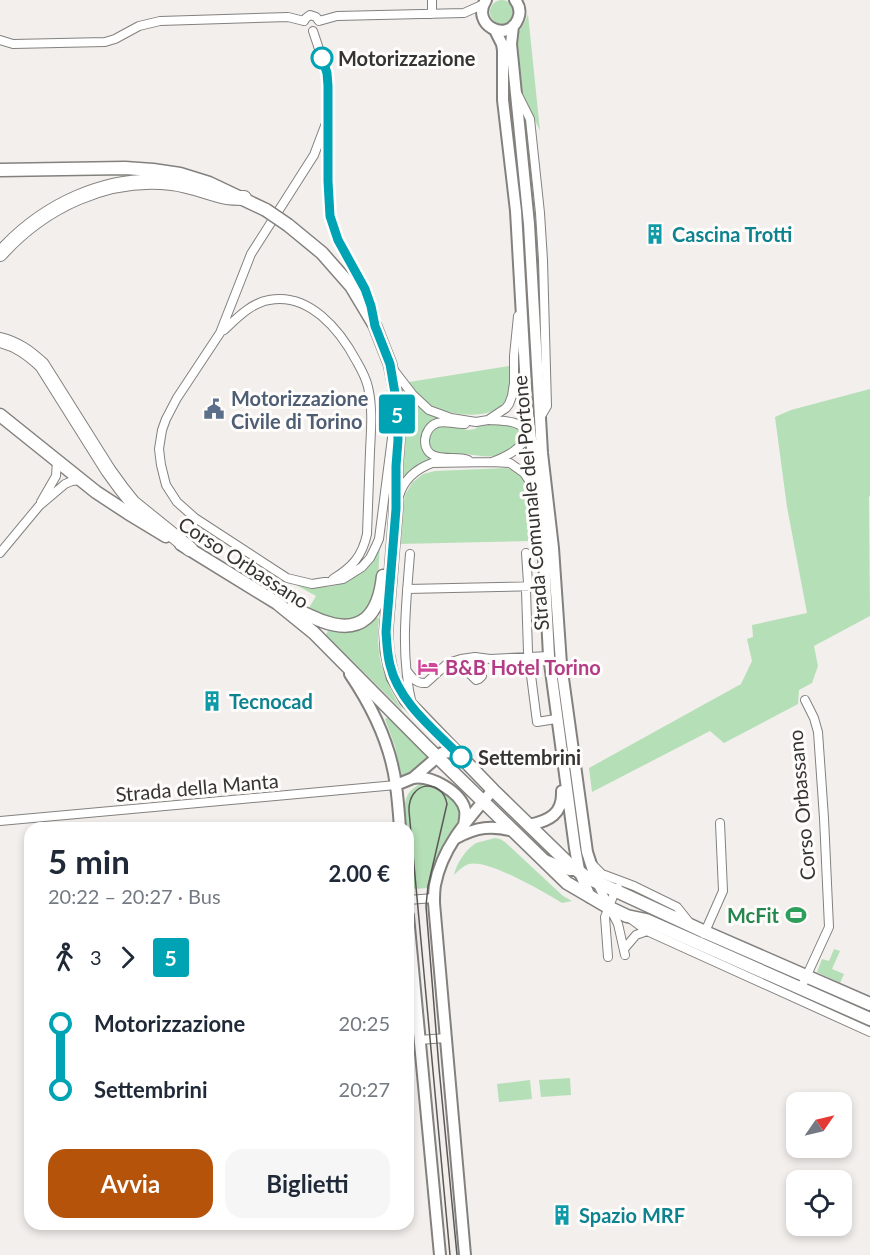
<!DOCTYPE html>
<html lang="it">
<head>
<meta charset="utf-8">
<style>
	:root { --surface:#fff; --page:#f6f6f7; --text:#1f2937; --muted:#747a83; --accent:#b45309 }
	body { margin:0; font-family:Lato,sans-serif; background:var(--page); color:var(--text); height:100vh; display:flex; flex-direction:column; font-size:22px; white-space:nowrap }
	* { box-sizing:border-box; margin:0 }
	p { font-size:20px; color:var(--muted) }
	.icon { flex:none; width:33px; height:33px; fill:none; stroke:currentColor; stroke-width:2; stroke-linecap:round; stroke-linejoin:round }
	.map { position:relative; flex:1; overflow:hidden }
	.drawer { position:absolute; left:24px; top:822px; width:390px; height:408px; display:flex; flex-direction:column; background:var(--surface); border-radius:18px; box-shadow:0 3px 9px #0003 }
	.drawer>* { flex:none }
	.badge { padding:0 12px; border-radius:4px; font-size:21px; line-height:39px }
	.needle { width:39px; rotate:56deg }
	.tools { position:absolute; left:786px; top:1092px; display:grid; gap:12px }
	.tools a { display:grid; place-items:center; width:66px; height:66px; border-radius:12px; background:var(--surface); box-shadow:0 3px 9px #0003; font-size:30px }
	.map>.badge { position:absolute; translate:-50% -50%; box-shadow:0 0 0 3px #fff }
	.legs { display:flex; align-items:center; gap:9px; height:66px; padding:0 24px; font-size:20px }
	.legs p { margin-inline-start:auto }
	.headline { display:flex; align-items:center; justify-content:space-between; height:102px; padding:0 24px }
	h1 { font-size:33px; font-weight:700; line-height:45px }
	.button { display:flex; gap:12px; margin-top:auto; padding:12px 24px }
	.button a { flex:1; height:69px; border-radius:18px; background:var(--accent); color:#fff; font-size:24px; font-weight:700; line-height:69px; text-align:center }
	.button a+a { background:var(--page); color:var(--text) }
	ul { padding:0 24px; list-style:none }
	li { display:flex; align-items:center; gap:21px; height:66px; font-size:22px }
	li i { display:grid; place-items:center; width:9px; height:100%; margin:0 8px; background:currentColor }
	li i::after { content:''; width:15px; height:15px; margin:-8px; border:4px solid; border-radius:50%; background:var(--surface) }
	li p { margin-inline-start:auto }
	li:first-child i { background:linear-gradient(#0000 50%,currentColor 0) }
	li:last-child i { background:linear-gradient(currentColor 50%,#0000 0) }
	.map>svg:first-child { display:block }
	.green { fill:#b5dfb7 }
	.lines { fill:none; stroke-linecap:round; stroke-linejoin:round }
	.street-casing { stroke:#83817e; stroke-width:10 }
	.secondary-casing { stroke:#83817e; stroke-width:14 }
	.primary-casing { stroke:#83817e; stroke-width:15 }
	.highway-casing { stroke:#83817e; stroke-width:16 }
	.street { stroke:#fff; stroke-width:8 }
	.secondary { stroke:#fff; stroke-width:10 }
	.primary { stroke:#fff; stroke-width:12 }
	.highway { stroke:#fff; stroke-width:14 }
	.tram { stroke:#5b5958; stroke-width:1.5 }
	.primary-bridge-casing { stroke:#83817e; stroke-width:15; stroke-linecap:butt }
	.primary-bridge { stroke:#fff; stroke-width:12 }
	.line-1-casing { stroke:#fff; stroke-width:14 }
	.line-1 { stroke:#00a3b4; stroke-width:9 }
	.stop-1-dot { fill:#fff; stroke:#00a3b4; stroke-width:3 }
	.labels { text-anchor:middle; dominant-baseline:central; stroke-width:6; stroke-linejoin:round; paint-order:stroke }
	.stop-label { font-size:20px; font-weight:bold; fill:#353433; stroke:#fffdfb; text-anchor:start }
	.culture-label { font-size:20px; font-weight:bold; fill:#0d838f; stroke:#fffdfb; text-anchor:start }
	.service-label { font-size:20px; font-weight:bold; fill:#4e5e75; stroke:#fffdfb; text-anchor:start }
	.street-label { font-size:20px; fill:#353433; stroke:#fffdfb }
	.hotel-label { font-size:20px; font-weight:bold; fill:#b23c85; stroke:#fffdfb; text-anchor:start }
	.leisure-label { font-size:20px; font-weight:bold; fill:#27864d; stroke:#fffdfb; text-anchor:end }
</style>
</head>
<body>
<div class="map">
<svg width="870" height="1255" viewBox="0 0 870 1255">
	<rect width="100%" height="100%" fill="#f3efed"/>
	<path class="green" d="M490 12a12 12 0 1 1 24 0a12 12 0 1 1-24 0Z
		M528,14L540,131L519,86L515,37L525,22Z
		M508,60L524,203L536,406H531L506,90Z
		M521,105L528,118L538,218L543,344L542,354H540Z
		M509,366C510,377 511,393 504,403C490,421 450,415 432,406C423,400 415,391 409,382Z
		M870,389V496L869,497L870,616L814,646L818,666L812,683L799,690L798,704L724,743L710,731L592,792L589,768L741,684L752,661L747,639L753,637L752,625L807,613L787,507L775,417L791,410Z
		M404,393H406L425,410L441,419L424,433L434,459L417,465L403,476L405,433Z
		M502,424H509L525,431V436C519,442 512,450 503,454C489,459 479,455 465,454C457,454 448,457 441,455C427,451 427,438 433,428L443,425L468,430L475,429L480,425Z
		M506,468C514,470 521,474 525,482C530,492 531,527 532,541L398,544L399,527L405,495L412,483L423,474L435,471Z
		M380,543L378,579L372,607L354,620H332L309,608L316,596L296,585C312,587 335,590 348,580C359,571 371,554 380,543Z
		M374,617L379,618C375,657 383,678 403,711L326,635L329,628Z
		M388,717L429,756L409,775L403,777L401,774L395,746L385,719Z
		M423,783C439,786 459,798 461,816L445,843L435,863L430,888L412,889L408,845V828H406C405,808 400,792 423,783Z
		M495,838L500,839L505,842L563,896L572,901L562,903C544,892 488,859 469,864C463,866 459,870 454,875C456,864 466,849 476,843C482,841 489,840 495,838Z
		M834,949L840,951L832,969L844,974L840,983L817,972L822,959L829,961Z
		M570,1078L571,1095L541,1097L539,1080Z
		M530,1080L532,1099L499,1102L497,1084Z"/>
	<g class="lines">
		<g class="street-casing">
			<path id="street" d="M432,0V14
				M304,21L306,18L310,15L316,17L319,21
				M319,21L337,16L464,13L484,4
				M313,31L327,73L328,86C328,114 328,142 328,170C328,188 327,207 332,225C342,258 367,282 373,318
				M0,40L13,44L105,42L115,39L139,26L160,21L288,17L304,21
				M517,93L530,119L540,213L543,260L547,406L540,418
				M328,118L314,155L251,254L220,333L177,398L166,419L162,430L159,449L161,465L166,485L177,502L195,518L287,578L312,584L343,579L362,567L370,558L375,548L379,539L393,430
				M224,330C237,318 251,303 269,300C309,292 340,330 357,362C361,369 366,378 368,387C373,408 371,430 370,451C369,479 368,506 367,534C362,557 352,567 333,579
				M393,369L413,395L429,410L451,418L476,422L488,420L506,408L509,404L512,396L514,383V356L518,316
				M489,420C506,421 518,420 530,433
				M465,424C457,425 445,420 437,423C423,428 420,451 435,456C446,460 458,456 468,460
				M492,462C510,455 519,450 530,433
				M399,496C404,479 416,469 432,463L492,462L510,463L524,473L530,482L534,495
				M41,502L56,476L57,461
				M0,553L39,506L65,484L72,481L82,480
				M526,553L528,583L526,590L528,652L537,722L556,719
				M410,554C406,606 400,653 412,705
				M407,589L545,586
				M481,658L482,676L479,679L476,680L461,665V659L475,657L490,659L549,656
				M407,671C412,678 417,684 426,683L448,663L461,659
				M0,821L396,785
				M593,865L602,874L634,886L677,907L689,922
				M597,883L618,924L625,955
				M408,900L434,898
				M631,919L647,931L870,1032
				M704,934L723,891L720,823
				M624,949L636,935L647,931
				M608,957L605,917L615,891L618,888
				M801,988L829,927L824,818L818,732L814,718L805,700
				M419,1040L446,1038"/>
		</g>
		<g class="secondary-casing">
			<path id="secondary" d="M486,0C470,25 508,44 518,19C521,12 519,5 515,0
				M513,26L511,44L529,224L542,453L553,548L561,664L587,852L597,883
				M495,30L502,44L503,50V100L516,211L527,405L543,541L549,656L575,848L579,870L590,897
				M350,674C373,708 391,745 396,786C398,800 399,814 400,828
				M413,778C431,775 461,792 465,810C466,815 465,820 464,825
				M396,785L413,778L442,753L450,752L459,756
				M529,825C549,821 563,814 562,791
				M456,838C477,827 491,825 514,831
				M545,860L569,870H578
				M408,916L440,1255
				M465,1255L434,903C434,897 434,891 435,885C442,847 469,818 493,790"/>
		</g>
		<g class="primary-casing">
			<path id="primary" d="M0,170L125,168L153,170L180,174L209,183L266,210
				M288,225L322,253L351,286L375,326L390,364L395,388L398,440L396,467V509L386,632L387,651L390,666L393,677L406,700L493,790L569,864L586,877L705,932L870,1004
				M0,415L96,492L128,513L166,536
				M181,544L277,603L314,633L427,747L567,883L608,907L627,916L646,920L870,1019
				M292,608C302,612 312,617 322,621C363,636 379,613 383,576"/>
		</g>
		<g class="highway-casing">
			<path id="highway" d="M0,254C43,206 107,175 172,183C191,185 207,193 226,197C231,198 238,198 244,198
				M0,340C17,344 29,353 42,365L108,470L121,488L133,503L190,549"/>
		</g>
		<use href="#street" class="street"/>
		<use href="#secondary" class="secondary"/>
		<use href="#primary" class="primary"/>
		<use href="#highway" class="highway"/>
		<path class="tram" d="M450,1255L409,811C408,781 442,777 447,804L428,886L426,906L439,1068L457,1255"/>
		<g class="primary-bridge-casing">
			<path id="primary-bridge" d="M266,210L288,225"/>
		</g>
		<use href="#primary-bridge" class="primary-bridge"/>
	</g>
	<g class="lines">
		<g class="line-1-casing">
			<path id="line-1" d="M322,58L327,73L328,86V181L330,216L338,240L365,289L371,306L375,326L390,364L397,405L398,440L396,466V509L386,632C387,643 387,654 390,665C399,703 435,730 461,757"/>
		</g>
		<use href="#line-1" class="line-1"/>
	</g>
	<defs>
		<g id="building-bare" transform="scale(1.62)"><path d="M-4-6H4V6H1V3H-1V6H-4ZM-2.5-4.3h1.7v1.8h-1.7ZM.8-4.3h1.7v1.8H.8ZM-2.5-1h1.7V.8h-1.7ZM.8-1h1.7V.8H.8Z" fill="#0f9aa8" stroke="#fffdfb" stroke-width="2.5" paint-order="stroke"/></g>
		<g id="civic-bare" transform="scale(1.62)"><path d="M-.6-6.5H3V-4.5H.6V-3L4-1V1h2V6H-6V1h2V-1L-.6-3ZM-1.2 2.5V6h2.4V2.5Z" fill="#5c6f8a" stroke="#fffdfb" stroke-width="2.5" paint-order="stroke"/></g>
		<g id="hotel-bare" transform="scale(1.62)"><path d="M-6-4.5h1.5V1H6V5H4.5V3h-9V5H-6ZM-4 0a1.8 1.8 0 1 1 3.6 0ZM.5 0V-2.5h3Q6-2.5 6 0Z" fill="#d1479c" stroke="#fffdfb" stroke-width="2.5" paint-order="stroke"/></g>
		<g id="stadium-bare" transform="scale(1.62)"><path d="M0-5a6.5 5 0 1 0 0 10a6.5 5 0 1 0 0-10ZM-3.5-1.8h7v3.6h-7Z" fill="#2e9e5b" stroke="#fffdfb" stroke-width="2.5" paint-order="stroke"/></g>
	</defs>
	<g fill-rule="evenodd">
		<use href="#building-bare" x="655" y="234"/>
		<use href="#civic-bare" x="214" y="409"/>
		<use href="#hotel-bare" x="428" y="667"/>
		<use href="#building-bare" x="212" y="701"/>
		<use href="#stadium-bare" x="796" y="915"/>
		<use href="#building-bare" x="562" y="1215"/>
	</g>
	<g class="stop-1-dot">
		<circle cx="322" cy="58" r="10"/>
		<circle cx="461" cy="757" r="10"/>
	</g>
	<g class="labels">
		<g class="stop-label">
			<text x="338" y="58">Motorizzazione</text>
			<text x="478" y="757">Settembrini</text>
		</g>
		<g class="culture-label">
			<text x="672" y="234">Cascina Trotti</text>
			<text x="229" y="701">Tecnocad</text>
			<text x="579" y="1215">Spazio MRF</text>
		</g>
		<g class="service-label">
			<text x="231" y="398">Motorizzazione<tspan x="231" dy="23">Civile di Torino</tspan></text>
		</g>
		<g class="street-label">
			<text transform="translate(530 503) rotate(-95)">Strada Comunale del Portone</text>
			<text transform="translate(244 562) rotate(33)">Corso Orbassano</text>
			<text transform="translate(197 787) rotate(-5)">Strada della Manta</text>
			<text transform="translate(801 805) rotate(-95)">Corso Orbassano</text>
		</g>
		<g class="hotel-label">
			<text x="445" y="667">B&amp;B Hotel Torino</text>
		</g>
		<g class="leisure-label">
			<text x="779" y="915">McFit</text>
		</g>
	</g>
</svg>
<div class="tools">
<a><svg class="needle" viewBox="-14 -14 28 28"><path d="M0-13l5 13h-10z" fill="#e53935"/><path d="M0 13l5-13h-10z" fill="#747a83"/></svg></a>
<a><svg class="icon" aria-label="locate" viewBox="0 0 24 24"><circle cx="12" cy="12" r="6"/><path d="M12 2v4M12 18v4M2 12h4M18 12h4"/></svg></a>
</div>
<b class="badge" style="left:397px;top:414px;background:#00a3b4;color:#fff">5</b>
<section class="drawer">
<div class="headline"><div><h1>5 min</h1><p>20:22 – 20:27 · Bus</p></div><b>2.00 €</b></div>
<div class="legs"><svg class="icon" aria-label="walk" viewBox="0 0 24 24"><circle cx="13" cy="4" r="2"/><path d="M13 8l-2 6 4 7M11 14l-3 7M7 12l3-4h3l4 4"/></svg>3<svg class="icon" aria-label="forward" viewBox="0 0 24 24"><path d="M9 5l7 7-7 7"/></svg><b class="badge" style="background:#00a3b4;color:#fff">5</b></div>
<ul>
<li><i style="color:#00a3b4"></i><b>Motorizzazione</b><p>20:25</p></li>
<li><i style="color:#00a3b4"></i><b>Settembrini</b><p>20:27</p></li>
</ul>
<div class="button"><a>Avvia</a><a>Biglietti</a></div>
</section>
</div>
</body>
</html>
